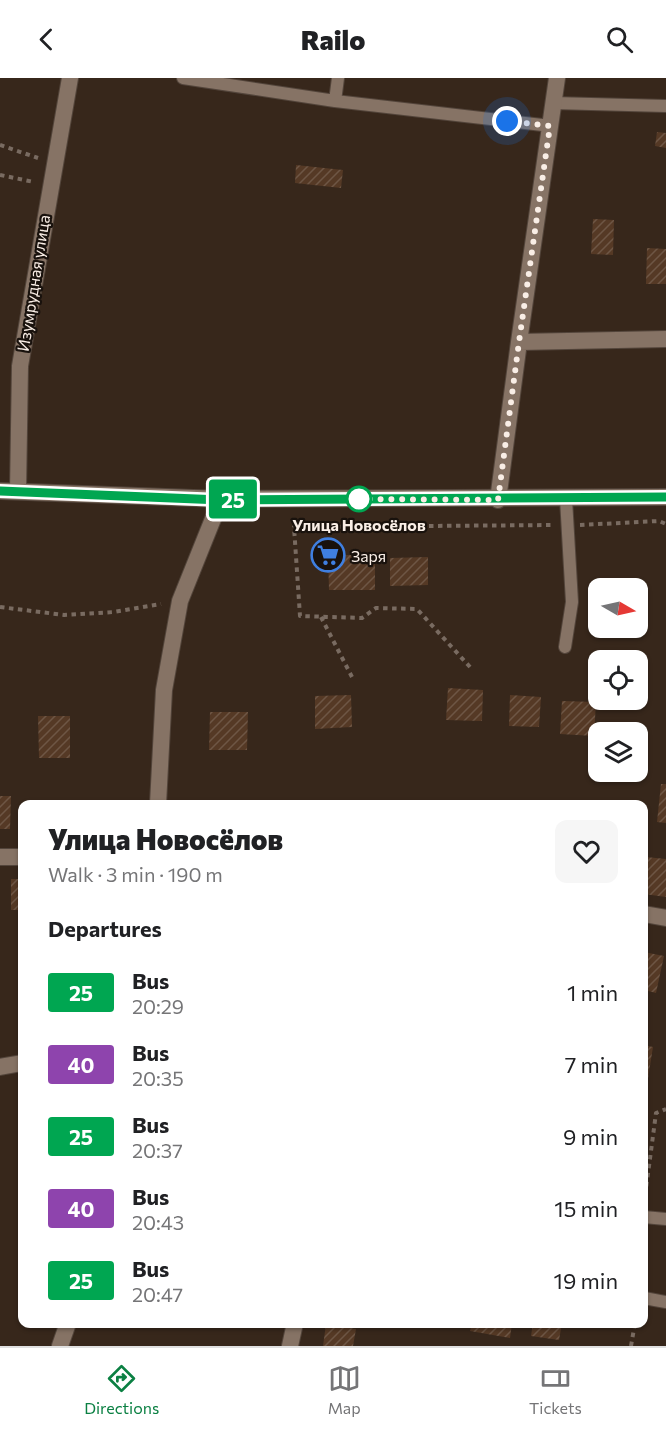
<!DOCTYPE html>
<html lang="en">
<head>
<meta charset="utf-8">
<style>
	:root { --surface:#fff; --page:#f6f6f6; --text:#202124; --muted:#757577; --line:#e0e0e0; --accent:#0b8043 }
	body { margin:0; font-family:Commissioner,sans-serif; background:var(--page); color:var(--text); height:100vh; display:flex; flex-direction:column; font-size:22px; white-space:nowrap }
	* { box-sizing:border-box; margin:0 }
	p { font-size:20px; color:var(--muted) }
	.icon { flex:none; width:33px; height:33px; fill:none; stroke:currentColor; stroke-width:2; stroke-linecap:round; stroke-linejoin:round }
	.map { position:relative; flex:1; overflow:hidden }
	.drawer { position:absolute; left:18px; top:722px; width:630px; height:528px; display:flex; flex-direction:column; background:var(--surface); border-radius:12px; box-shadow:0 2px 4px #0004 }
	.drawer>* { flex:none }
	.badge { padding:0 12px; border-radius:4px; font-size:21px; line-height:39px }
	.needle { width:39px; rotate:99deg }
	.buttons { position:absolute; left:588px; top:500px; display:grid; gap:12px }
	.buttons a { display:grid; place-items:center; width:60px; height:60px; border-radius:12px; background:var(--surface); box-shadow:0 2px 4px #0004; font-size:30px }
	.you { position:absolute; width:30px; height:30px; margin:-15px; border:4px solid #fff; border-radius:50%; background:#1a73e8; box-shadow:0 0 0 9px #1a73e833 }
	.map>.badge { position:absolute; translate:-50% -50%; box-shadow:0 0 0 3px #fff }
	h2 { padding:0 30px; font-size:22px; line-height:54px }
	.round { display:grid; place-items:center; flex:none; width:63px; height:63px; border-radius:12px; background:var(--page) }
	.summary { display:flex; align-items:center; justify-content:space-between; height:102px; padding:0 30px }
	h1 { font-size:28px; font-weight:800; line-height:45px }
	ul { padding:0; list-style:none }
	li { display:flex; align-items:center; gap:18px; height:72px; padding:0 30px }
	li div { flex:1 }
	li b { display:block; font-size:22px }
	li em { font-style:normal }
	li .badge { min-width:66px; font-weight:700; text-align:center }
	header { display:flex; justify-content:space-between; align-items:center; height:78px; padding:0 30px; background:var(--surface); font-size:27px; font-weight:800 }
	.tab-bar { display:flex; justify-content:space-around; align-items:center; height:84px; border-top:2px solid var(--line); background:var(--surface); font-size:16px; color:var(--muted) }
	.tab-bar a { display:grid; justify-items:center; gap:3px }
	.tab-bar .active { color:var(--accent) }
	.map>svg:first-child { display:block }
	.building { fill:url(#building-hatch) }
	.lines { fill:none; stroke-linecap:round; stroke-linejoin:round }
	.service-casing { stroke:#53453b; stroke-width:14 }
	.minor-casing { stroke:#53453b; stroke-width:18 }
	.tertiary-casing { stroke:#53453b; stroke-width:18 }
	.path { stroke:#796b61; stroke-width:4; stroke-dasharray:4.5 4.5; stroke-linecap:butt }
	.service { stroke:#867365; stroke-width:12 }
	.minor { stroke:#867365; stroke-width:16 }
	.tertiary { stroke:#867365; stroke-width:16 }
	.line-casing { stroke:#fff; stroke-width:14 }
	.line { stroke:#00a651; stroke-width:9 }
	.walk { stroke:#f9eee6; stroke-width:6; stroke-dasharray:0 10.8 }
	.stop-dot { fill:#fff; stroke:#00a651; stroke-width:3 }
	.labels { text-anchor:middle; dominant-baseline:central; stroke-width:4.5; stroke-linejoin:round; paint-order:stroke }
	.street-label { font-size:16px; fill:#f9eee6; stroke:#19120d }
	.stop-label { font-size:16px; font-weight:bold; fill:#f9eee6; stroke:#19120d }
	.poi-label { font-size:16px; fill:#f9eee6; stroke:#19120d; text-anchor:start }
</style>
</head>
<body>
<header><svg class="icon" aria-label="back" viewBox="0 0 24 24"><path d="M15 5l-7 7 7 7"/></svg>Railo<svg class="icon" aria-label="search" viewBox="0 0 24 24"><circle cx="10" cy="10" r="6"/><path d="M15 15l6 6"/></svg></header>
<div class="map">
<svg width="666" height="1268" viewBox="0 0 666 1268">
	<defs>
		<pattern id="building-hatch" width="6" height="6" patternUnits="userSpaceOnUse" patternTransform="scale(1.5)"><rect width="6" height="6" fill="#553925"/><path d="M-1 1l2-2M0 6l6-6M5 7l2-2" fill="none" stroke="#6e5645"/></pattern>
	</defs>
	<rect width="100%" height="100%" fill="#37271b"/>
	<path class="building" d="M657,54L666,55V70L655,68Z
		M296,87L343,92L341,110L295,105Z
		M593,141L614,142L613,177L591,176Z
		M647,170L666,171V206H646Z
		M328,477H375V512H329Z
		M428,479V507L390,508V480Z
		M448,610L483,612L482,643L446,642Z
		M351,617L352,649L315,651V618Z
		M510,617L541,619L539,649L509,648Z
		M562,623L596,624L594,658L560,656Z
		M210,634H248L247,672H209Z
		M38,638H70V680H39Z
		M661,706H666V745L657,744Z
		M0,718H11L10,751H0Z
		M204,722L245,723V726H204Z
		M646,779L666,781V819L644,816Z
		M11,801H22V832H11Z
		M644,874L664,878L656,915L644,912Z
		M644,967L653,969L646,1013H644Z
		M472,1245H512L510,1260L470,1253Z
		M533,1245H562L559,1262L531,1258Z
		M326,1246L356,1251L353,1268H323Z"/>
	<g class="lines">
		<g class="service-casing">
			<path id="service" d="M183,0L335,23
				M338,0L335,23L551,48
				M553,25L666,28
				M565,569L572,524L566,421
				M644,1139L666,1141
				M644,1220L666,1224"/>
		</g>
		<g class="minor-casing">
			<path id="minor" d="M519,264L666,261
				M18,413L20,288L70,0
				M498,422L519,264L557,0
				M158,726L164,612L180,523L221,421
				M0,779H22
				M644,836L666,840
				M0,989L22,985
				M60,1268L68,1245
				M290,1268L295,1245"/>
		</g>
		<g class="tertiary-casing">
			<path id="tertiary" d="M0,413L221,421L666,419"/>
		</g>
		<path class="path" d="M0,67L38,80
			M0,97L34,104
			M580,447L659,443L666,446
			M0,529L64,537L114,534L161,526
			M321,539L352,599
			M470,589L417,531L376,530L362,540L300,538L294,449L555,447
			M644,1126L656,1035L666,1031
			M631,1268L635,1245"/>
		<use href="#service" class="service"/>
		<use href="#minor" class="minor"/>
		<use href="#tertiary" class="tertiary"/>
	</g>
	<g class="lines">
		<g class="line-casing">
			<path id="line" d="M0,413L221,422L666,419"/>
		</g>
		<use href="#line" class="line"/>
		<path class="walk" d="M359,421L498,422L519,264L550,48L507,43"/>
	</g>
	<defs>
		<g id="supermarket-ring" transform="scale(1.725)"><circle r="9.5" fill="#19120d" stroke="#3f7fe0" stroke-width="1.5"/><path d="M-6-5.5h2.5l.6 2H6L4.5 2H-2.5L-4.4-4H-6ZM-1.5 3.2a1.3 1.3 0 1 0 .1 0ZM3 3.2a1.3 1.3 0 1 0 .1 0Z" fill="#3f7fe0"/></g>
	</defs>
	<g fill-rule="evenodd">
		<use href="#supermarket-ring" x="328" y="477"/>
	</g>
	<circle class="stop-dot" cx="359" cy="421" r="12"/>
	<g class="labels">
		<g class="street-label">
			<text transform="translate(33 205) rotate(-81)">Изумрудная улица</text>
		</g>
		<g class="stop-label">
			<text x="359" y="446">Улица Новосёлов</text>
		</g>
		<g class="poi-label">
			<text x="351" y="477">Заря</text>
		</g>
	</g>
</svg>
<div class="buttons">
<a><svg class="needle" viewBox="-14 -14 28 28"><path d="M0-13l5 13h-10z" fill="#e53935"/><path d="M0 13l5-13h-10z" fill="#757577"/></svg></a>
<a><svg class="icon" aria-label="locate" viewBox="0 0 24 24"><circle cx="12" cy="12" r="6"/><path d="M12 2v4M12 18v4M2 12h4M18 12h4"/></svg></a>
<a><svg class="icon" aria-label="layers" viewBox="0 0 24 24"><path d="M12 4l9 5-9 5-9-5zM3 14l9 5 9-5"/></svg></a>
</div>
<div class="you" style="left:507px;top:43px"></div>
<b class="badge" style="left:233px;top:421px;background:#00a651;color:#fff">25</b>
<section class="drawer">
<div class="summary"><div><h1>Улица Новосёлов</h1><p>Walk · 3 min · 190 m</p></div><a class="round"><svg class="icon" aria-label="heart" viewBox="0 0 24 24"><path d="M12 20l-8-8c-3-5 5-10 8-4 3-6 11-1 8 4z"/></svg></a></div>
<h2>Departures</h2>
<ul>
<li><span class="badge" style="background:#00a651;color:#fff">25</span><div><b>Bus</b><p>20:29</p></div><em>1 min</em></li>
<li><span class="badge" style="background:#8e44ad;color:#fff">40</span><div><b>Bus</b><p>20:35</p></div><em>7 min</em></li>
<li><span class="badge" style="background:#00a651;color:#fff">25</span><div><b>Bus</b><p>20:37</p></div><em>9 min</em></li>
<li><span class="badge" style="background:#8e44ad;color:#fff">40</span><div><b>Bus</b><p>20:43</p></div><em>15 min</em></li>
<li><span class="badge" style="background:#00a651;color:#fff">25</span><div><b>Bus</b><p>20:47</p></div><em>19 min</em></li>
</ul>
</section>
</div>
<nav class="tab-bar">
<a class="active"><svg class="icon" aria-label="directions" viewBox="0 0 24 24"><path d="M12 3l9 9-9 9-9-9zM9 14v-3h6M13 9l2 2-2 2"/></svg>Directions</a>
<a><svg class="icon" aria-label="map" viewBox="0 0 24 24"><path d="M3 6l6-2 6 2 6-2v14l-6 2-6-2-6 2zM9 4v14M15 6v14"/></svg>Map</a>
<a><svg class="icon" aria-label="tickets" viewBox="0 0 24 24"><path d="M3 7h18v10H3zM15 7v10"/></svg>Tickets</a>
</nav>
</body>
</html>
